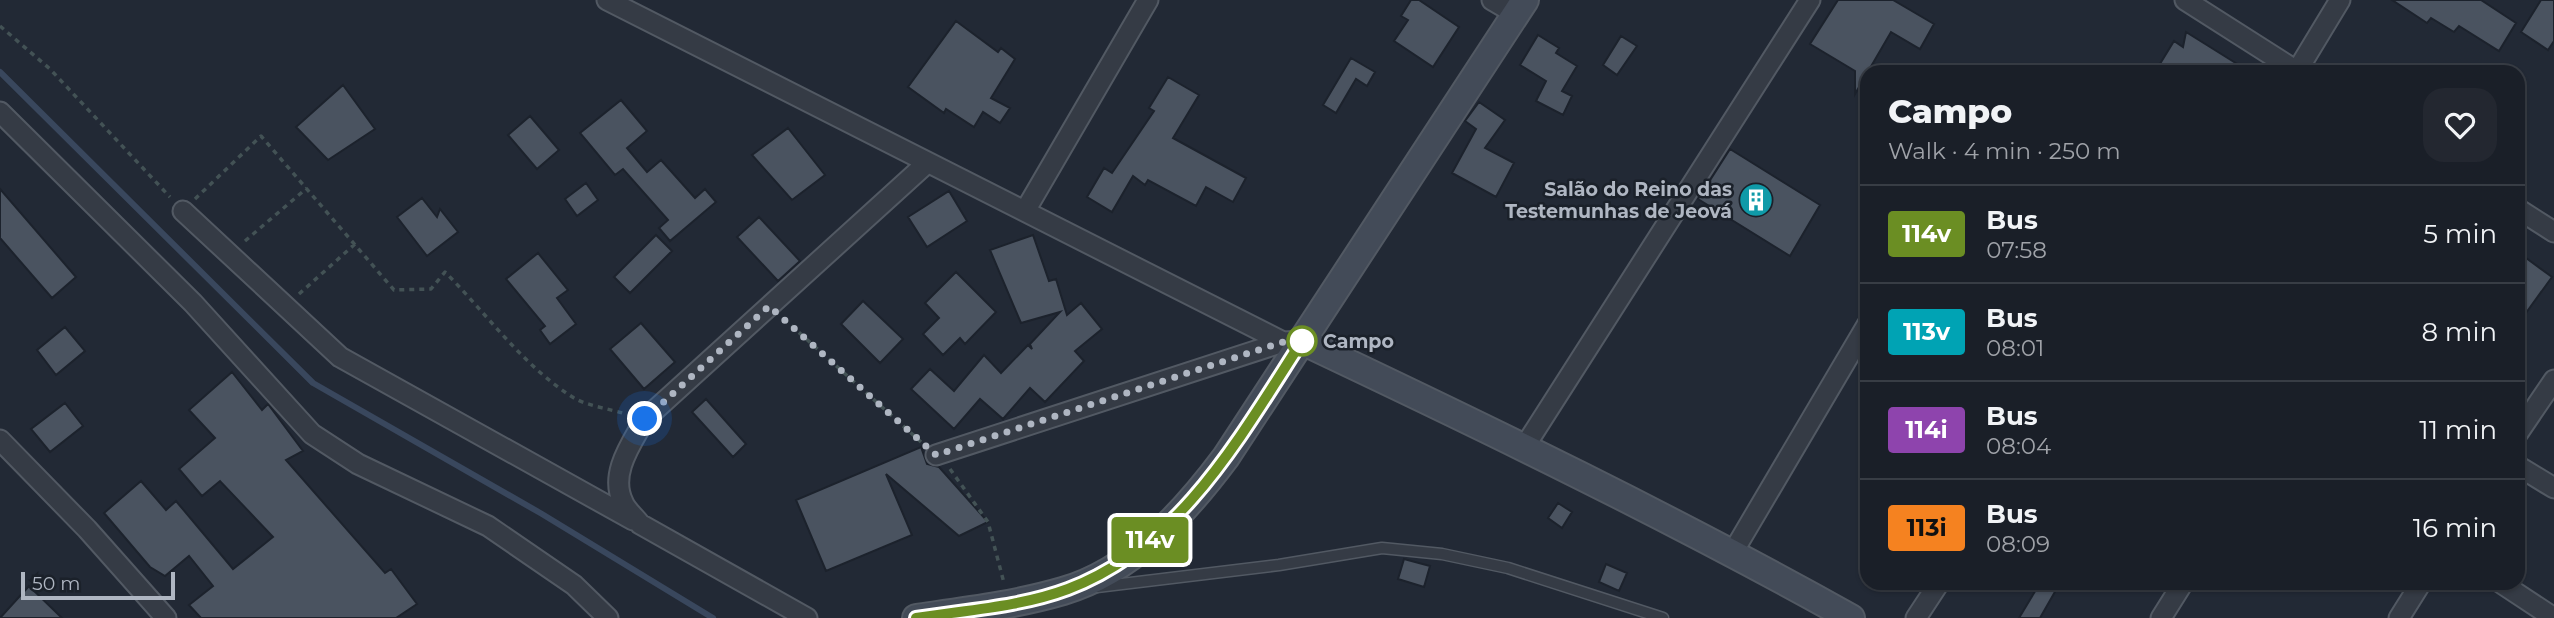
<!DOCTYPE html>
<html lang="en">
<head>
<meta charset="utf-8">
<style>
	:root { --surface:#1a1f28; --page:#232730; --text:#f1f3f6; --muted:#9fa2a8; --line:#383d45 }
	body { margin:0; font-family:Montserrat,sans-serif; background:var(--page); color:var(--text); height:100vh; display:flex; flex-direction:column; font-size:26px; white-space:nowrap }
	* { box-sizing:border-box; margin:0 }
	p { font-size:23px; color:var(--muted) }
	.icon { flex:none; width:38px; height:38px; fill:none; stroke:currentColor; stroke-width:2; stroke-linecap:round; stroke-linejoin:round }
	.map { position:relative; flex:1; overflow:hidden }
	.drawer { position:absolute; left:1860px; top:65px; width:665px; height:525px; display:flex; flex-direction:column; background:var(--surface); border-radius:21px; box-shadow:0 2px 5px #0004,0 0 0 2px var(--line) }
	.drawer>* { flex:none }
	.badge { padding:0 14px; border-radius:5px; font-size:24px; line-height:46px }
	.scale { position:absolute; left:21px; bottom:18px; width:154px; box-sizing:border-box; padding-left:7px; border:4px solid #afb6c2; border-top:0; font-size:19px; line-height:24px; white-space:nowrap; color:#afb6c2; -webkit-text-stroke:5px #1b212a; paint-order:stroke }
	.you { position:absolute; width:35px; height:35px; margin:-18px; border:5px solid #fff; border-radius:50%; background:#1a73e8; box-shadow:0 0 0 10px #1a73e833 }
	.map>.badge { position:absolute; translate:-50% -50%; box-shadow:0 0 0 4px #fff }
	.round { display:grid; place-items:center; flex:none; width:74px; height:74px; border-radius:21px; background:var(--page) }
	.headline { display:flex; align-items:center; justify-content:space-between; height:119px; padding:0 28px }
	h1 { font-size:33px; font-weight:800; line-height:52px }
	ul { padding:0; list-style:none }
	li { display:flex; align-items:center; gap:21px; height:98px; padding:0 28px; border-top:2px solid var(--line) }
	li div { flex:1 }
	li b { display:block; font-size:26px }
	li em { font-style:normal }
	li .badge { min-width:77px; font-weight:700; text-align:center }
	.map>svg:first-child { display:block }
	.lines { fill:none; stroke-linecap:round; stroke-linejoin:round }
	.stream { stroke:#39475d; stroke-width:6 }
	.building { fill:#4a5360; stroke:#1c222c; stroke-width:2 }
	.lane-casing { stroke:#525963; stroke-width:13 }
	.street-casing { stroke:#525963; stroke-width:23 }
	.secondary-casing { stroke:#525963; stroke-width:30 }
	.path { stroke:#435255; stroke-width:3.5; stroke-dasharray:5 5; stroke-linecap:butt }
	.lane { stroke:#353b45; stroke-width:10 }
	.street { stroke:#353b45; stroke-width:19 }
	.secondary { stroke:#434b58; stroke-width:26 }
	.line-casing { stroke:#fff; stroke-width:16 }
	.line { stroke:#6b8e23; stroke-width:10 }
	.walk { stroke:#afb6c2; stroke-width:7; stroke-dasharray:0 12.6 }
	.stop-dot { fill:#fff; stroke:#6b8e23; stroke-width:3.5 }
	.labels { text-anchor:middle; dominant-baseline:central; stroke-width:5; stroke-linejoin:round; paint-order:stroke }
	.poi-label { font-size:19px; font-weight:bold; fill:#afb6c2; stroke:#1b212a; text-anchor:end }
	.stop-label { font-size:19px; font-weight:bold; fill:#afb6c2; stroke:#1b212a; text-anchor:start }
</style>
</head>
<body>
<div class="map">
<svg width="2554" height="618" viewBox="0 0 2554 618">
	<rect width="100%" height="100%" fill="#222935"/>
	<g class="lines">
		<path class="stream" d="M0,72L313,383L542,514L713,618"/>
	</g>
	<path class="building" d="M1411,0H1419L1459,27L1433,67L1394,41L1408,20L1401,16Z
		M1838,0H1893L1934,24L1920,49L1891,32L1855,94V71L1810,44Z
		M2392,0H2481L2516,23L2499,51L2459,26L2454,32L2431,18L2427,23Z
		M2541,0H2554V41L2548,50L2521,32Z
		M956,21L998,52L1001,48L1015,59L991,98L1010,108L1000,123L983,112L974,127L946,109L944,113L908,87Z
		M2186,32L2250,72H2155L2174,41L2183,47Z
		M1538,35L1559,48L1556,53L1577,66L1562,91L1572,96L1563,115L1536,101L1546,81L1520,65Z
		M1621,36L1637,46L1617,75L1603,65Z
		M1351,58L1375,72L1367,86L1356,79L1336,113L1323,105Z
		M1168,77L1199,95L1173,138L1246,178L1233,202L1206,187L1196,206L1148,180L1145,185L1133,176L1112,212L1087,197L1104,168L1112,173L1154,111L1149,108Z
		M343,85L375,129L328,160L296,127Z
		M621,100L647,131L627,148L647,172L661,160L695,198L705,189L716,202L670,241L659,228L668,220L623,169L615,175L580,133Z
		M1479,102L1505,120L1485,148L1514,163L1496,197L1452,173L1476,129L1465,121Z
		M530,116L559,150L537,169L508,135Z
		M788,128L825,175L792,200L752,155Z
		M1730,149L1820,205L1790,256L1698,199Z
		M586,183L598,200L577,216L565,199Z
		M0,189L76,277L52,298L0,238Z
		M949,191L967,221L927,247L908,217Z
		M422,198L437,217L440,209L458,232L427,256L397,217Z
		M759,217L800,261L778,281L737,237Z
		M656,235L672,251L630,293L614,277Z
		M1033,235L1049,281L1056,279L1067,315L1081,303L1102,329L1075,351L1084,361L1045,402L1030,388L1003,419L980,399L954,429L911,389L930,369L954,391L984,355L1001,373L1028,345L1032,349L1030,344L1060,312L1021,323L990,250Z
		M2518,252L2552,277L2518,324Z
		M538,253L568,290L557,298L576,324L550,344L540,330L545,326L506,279Z
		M956,272L996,312L965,344L960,338L943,355L923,334L939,318L925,303Z
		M863,301L903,339L880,363L841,324Z
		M641,323L675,362L644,389L610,349Z
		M65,327L85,351L56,375L37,350Z
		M232,372L262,410L268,404L303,451L286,460L385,573L391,569L417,604L396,618H201L189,605L213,586L189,556L165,576L150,567L104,513L141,481L166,510L176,501L233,569L273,537L220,481L202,496L179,469L215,438L189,410Z
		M706,399L746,444L733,457L692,412Z
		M65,403L83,426L50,452L31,429Z
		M921,447L927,464L939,467L988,522L959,536L886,474L912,535L826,571L796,500Z
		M1558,503L1572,512L1562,528L1548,518Z
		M1404,559L1430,566L1424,587L1398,579Z
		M1606,564L1627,573L1619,591L1599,582Z
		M2040,583H2060L2040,618H2019Z
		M29,586L62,618H0Z"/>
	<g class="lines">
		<g class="lane-casing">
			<path id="lane" d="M1097,587L1279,565L1382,548L1442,554L1508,568L1663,618"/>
		</g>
		<g class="street-casing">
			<path id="street" d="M607,0L1283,342L1302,341
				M1492,0L1516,14
				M2185,0L2298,72
				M2297,71L2340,0
				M0,112L193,303L312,434L358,464L488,526L574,585L608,618
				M2518,209L2554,232
				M183,211L340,357L633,520
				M1025,211L1148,0
				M2518,433L2554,380
				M0,440L87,529L166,618
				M1525,446L1810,0
				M936,455L1283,342
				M2518,466L2554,488
				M1733,552L1867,325
				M2501,583L2554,618
				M807,618L640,524C635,517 626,510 623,502C609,473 632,443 645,419L927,163
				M1916,618L1939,583
				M2161,618L2183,583
				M2399,618L2421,583"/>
		</g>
		<g class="secondary-casing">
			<path id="secondary" d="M1302,341C1488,429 1672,518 1851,618
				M916,618C965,611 1015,605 1063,591C1132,571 1185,512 1226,457L1525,0"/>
		</g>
		<path class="path" d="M0,26L50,69L170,197
			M195,199L261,136L394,290L431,289L445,272C487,314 523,366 574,398C588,406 610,409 626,414
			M245,241L307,188
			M299,294L355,244
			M784,319L921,442
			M950,469L988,522L1004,583"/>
		<use href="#lane" class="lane"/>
		<use href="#street" class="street"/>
		<use href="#secondary" class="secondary"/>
	</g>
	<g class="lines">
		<g class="line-casing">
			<path id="line" d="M916,618C966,610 1020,607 1068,589C1180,547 1240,437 1302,341"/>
		</g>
		<use href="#line" class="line"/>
		<path class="walk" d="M645,419L769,306L936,455L1283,342L1302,341"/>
	</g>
	<defs>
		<g id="building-disc" transform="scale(1.75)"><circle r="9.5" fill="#0f9aa8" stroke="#1b212a"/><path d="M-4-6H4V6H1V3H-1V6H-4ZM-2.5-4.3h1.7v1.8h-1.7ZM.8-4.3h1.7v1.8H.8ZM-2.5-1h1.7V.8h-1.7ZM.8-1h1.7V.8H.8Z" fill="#fff"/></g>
	</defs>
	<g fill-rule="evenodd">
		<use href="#building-disc" x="1756" y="200"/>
	</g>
	<circle class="stop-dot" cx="1302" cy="341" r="14"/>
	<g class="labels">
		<g class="poi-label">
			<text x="1732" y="189">Salão do Reino das<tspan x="1732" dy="22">Testemunhas de Jeová</tspan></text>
		</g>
		<g class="stop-label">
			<text x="1323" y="341">Campo</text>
		</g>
	</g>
</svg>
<div class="scale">50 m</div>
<div class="you" style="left:645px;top:419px"></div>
<b class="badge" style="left:1150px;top:540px;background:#6b8e23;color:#fff">114v</b>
<section class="drawer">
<div class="headline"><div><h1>Campo</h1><p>Walk · 4 min · 250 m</p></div><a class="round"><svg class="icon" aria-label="heart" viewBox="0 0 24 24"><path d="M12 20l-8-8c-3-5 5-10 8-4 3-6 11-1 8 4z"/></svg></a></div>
<ul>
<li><span class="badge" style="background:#6b8e23;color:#fff">114v</span><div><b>Bus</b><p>07:58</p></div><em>5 min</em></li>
<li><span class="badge" style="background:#00a3b4;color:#fff">113v</span><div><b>Bus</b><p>08:01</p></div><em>8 min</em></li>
<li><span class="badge" style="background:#8e44ad;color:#fff">114i</span><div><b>Bus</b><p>08:04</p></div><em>11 min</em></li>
<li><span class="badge" style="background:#f58220;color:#111">113i</span><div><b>Bus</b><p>08:09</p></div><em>16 min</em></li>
</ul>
</section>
</div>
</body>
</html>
